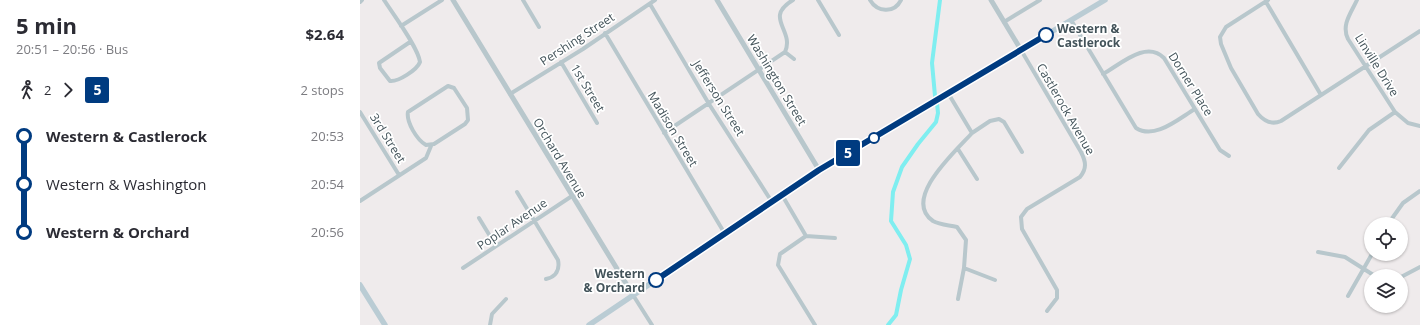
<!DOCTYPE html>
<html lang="en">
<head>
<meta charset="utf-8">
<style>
	:root { --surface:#fff; --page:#f7f7f7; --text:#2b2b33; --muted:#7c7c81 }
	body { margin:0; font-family:"Open Sans",sans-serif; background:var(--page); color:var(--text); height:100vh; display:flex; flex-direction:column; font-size:15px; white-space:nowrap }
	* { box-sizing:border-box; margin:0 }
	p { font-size:13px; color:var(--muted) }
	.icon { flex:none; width:22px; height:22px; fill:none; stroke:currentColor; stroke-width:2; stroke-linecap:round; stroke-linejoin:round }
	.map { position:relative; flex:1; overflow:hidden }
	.side { display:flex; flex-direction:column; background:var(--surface); width:360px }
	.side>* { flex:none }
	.badge { padding:0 8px; border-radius:3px; font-size:14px; line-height:26px }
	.controls { position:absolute; left:1004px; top:217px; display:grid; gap:8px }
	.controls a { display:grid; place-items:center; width:44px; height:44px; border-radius:50%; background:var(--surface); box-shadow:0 1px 3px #0004; font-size:20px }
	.map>.badge { position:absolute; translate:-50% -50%; box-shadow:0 0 0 2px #fff }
	.legs { display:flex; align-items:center; gap:6px; height:44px; padding:0 16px; font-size:13px }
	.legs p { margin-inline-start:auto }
	.headline { display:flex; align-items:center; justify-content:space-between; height:68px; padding:0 16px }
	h1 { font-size:22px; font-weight:700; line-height:30px }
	ul { padding:0 16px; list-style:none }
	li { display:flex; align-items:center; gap:14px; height:48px; font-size:15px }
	li i { display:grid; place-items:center; width:6px; height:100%; margin:0 5px; background:currentColor }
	li i::after { content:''; width:10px; height:10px; margin:-5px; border:3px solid; border-radius:50%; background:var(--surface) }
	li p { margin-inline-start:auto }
	li:first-child i { background:linear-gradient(#0000 50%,currentColor 0) }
	li:last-child i { background:linear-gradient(currentColor 50%,#0000 0) }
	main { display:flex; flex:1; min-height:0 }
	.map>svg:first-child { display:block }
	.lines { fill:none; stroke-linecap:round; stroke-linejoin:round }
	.canal { stroke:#7feef0; stroke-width:4 }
	.minor { stroke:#b8c7cc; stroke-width:4 }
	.tertiary { stroke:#b8c7cc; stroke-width:5 }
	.secondary { stroke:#baccd4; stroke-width:5.5 }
	.line-1-casing { stroke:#fff; stroke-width:9 }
	.line-1 { stroke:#003b80; stroke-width:6 }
	.stop-1-dot { fill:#fff; stroke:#003b80; stroke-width:2 }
	.labels { text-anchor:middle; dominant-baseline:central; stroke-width:3.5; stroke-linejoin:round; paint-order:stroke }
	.stop-label { font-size:12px; font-weight:bold; fill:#43535a; stroke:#fff; text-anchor:start }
	.street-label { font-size:12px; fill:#43535a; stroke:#fff }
</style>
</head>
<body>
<main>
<section class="side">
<div class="headline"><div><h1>5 min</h1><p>20:51 – 20:56 · Bus</p></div><b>$2.64</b></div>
<div class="legs"><svg class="icon" aria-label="walk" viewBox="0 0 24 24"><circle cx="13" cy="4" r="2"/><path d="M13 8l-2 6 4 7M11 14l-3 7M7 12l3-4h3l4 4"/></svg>2<svg class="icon" aria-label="forward" viewBox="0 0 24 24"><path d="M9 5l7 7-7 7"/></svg><b class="badge" style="background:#003b80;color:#fff">5</b><p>2 stops</p></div>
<ul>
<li><i style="color:#003b80"></i><b>Western &amp; Castlerock</b><p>20:53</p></li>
<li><i style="color:#003b80"></i><span>Western &amp; Washington</span><p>20:54</p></li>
<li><i style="color:#003b80"></i><b>Western &amp; Orchard</b><p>20:56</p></li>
</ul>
</section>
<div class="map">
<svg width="1060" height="325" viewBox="0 0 1060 325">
	<rect width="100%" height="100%" fill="#efebec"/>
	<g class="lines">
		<path class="canal" d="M575,96L572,63L580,0
			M528,325L536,315L541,290L550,259L546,245L531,221L533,192L542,167L558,144L576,122L578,113L577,103"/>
		<path class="minor" d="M24,0C33,14 58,47 60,62C57,70 38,82 30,81L20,68L19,63L50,42
			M163,0L179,27
			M458,0L479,35
			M510,0C517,12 534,14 541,0
			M908,0L866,27L860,37L861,44L871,68L898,114C905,122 912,125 921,121L1060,31
			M997,0C991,13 981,25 988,39L1035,112L1048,123L1060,126
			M0,2L2,0
			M906,2L961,95
			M290,4L349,104L412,202
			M711,20L776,128C795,140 818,119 835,109
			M644,22L680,0
			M41,26L82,0
			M245,33L365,234
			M661,50L721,152C726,162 727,168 720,177L667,209L661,217L662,229L697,290V298L687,311
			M425,52L434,59
			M201,62L237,123
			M743,74C761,64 786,40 804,58L860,150L869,156
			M88,86L94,88L107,108L108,120L105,124L74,144L66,145C57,140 46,122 48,112Z
			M588,93L612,133C597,150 541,199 573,221C580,225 589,225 597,227L606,240L604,268L598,299
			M150,94L223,49L295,0
			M0,112L39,175
			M304,133L425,52C435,30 403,18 433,0
			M612,133L630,121L639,119L644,122L662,152
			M598,149L617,179
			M979,168L1009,130L1035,112
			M157,192L198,260C200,270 196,277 186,279
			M422,195L446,236
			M0,201L66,158L71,146
			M119,218L136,246
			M1028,224L1043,203L1060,191
			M446,236L420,254L418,265L455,325
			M446,236L475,238
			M958,252L985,257L1015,276
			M103,268L212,196
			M604,268L635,280
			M1041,277L1060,267
			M273,295L292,325
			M988,296L1012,254
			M130,325L132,314L146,299"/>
		<path class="tertiary" d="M93,0L273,295
			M357,0L459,170
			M631,0L661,50"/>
		<path class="secondary" d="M0,285L25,325
			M229,325L459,170L745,0"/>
	</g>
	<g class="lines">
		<g class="line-1-casing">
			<path id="line-1" d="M296,280L459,170L686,35"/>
		</g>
		<use href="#line-1" class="line-1"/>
	</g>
	<g class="stop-1-dot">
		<circle cx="686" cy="35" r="7"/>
		<circle cx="514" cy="138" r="5"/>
		<circle cx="296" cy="280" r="7"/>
	</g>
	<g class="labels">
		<g class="stop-label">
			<text x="697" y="28">Western &amp;<tspan x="697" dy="14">Castlerock</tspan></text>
			<text x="285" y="273" text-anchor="end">Western<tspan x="285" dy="14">&amp; Orchard</tspan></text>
		</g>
		<g class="street-label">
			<text transform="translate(217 39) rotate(-33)">Pershing Street</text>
			<text transform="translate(1017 65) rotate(58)">Linville Drive</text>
			<text transform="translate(417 80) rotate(59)">Washington Street</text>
			<text transform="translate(831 84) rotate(58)">Dorner Place</text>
			<text transform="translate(228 88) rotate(59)">1st Street</text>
			<text transform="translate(359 98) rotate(58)">Jefferson Street</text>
			<text transform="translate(706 109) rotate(60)">Castlerock Avenue</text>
			<text transform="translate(313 129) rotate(59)">Madison Street</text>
			<text transform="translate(28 138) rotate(58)">3rd Street</text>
			<text transform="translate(200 158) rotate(59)">Orchard Avenue</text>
			<text transform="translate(152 224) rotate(-34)">Poplar Avenue</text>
		</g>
	</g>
</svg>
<div class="controls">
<a><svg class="icon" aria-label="locate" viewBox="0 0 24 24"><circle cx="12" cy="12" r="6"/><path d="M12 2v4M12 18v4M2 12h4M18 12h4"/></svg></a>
<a><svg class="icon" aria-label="layers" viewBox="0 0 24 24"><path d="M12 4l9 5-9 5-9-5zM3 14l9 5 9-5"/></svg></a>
</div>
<b class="badge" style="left:488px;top:153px;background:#003b80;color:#fff">5</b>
</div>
</main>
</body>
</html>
